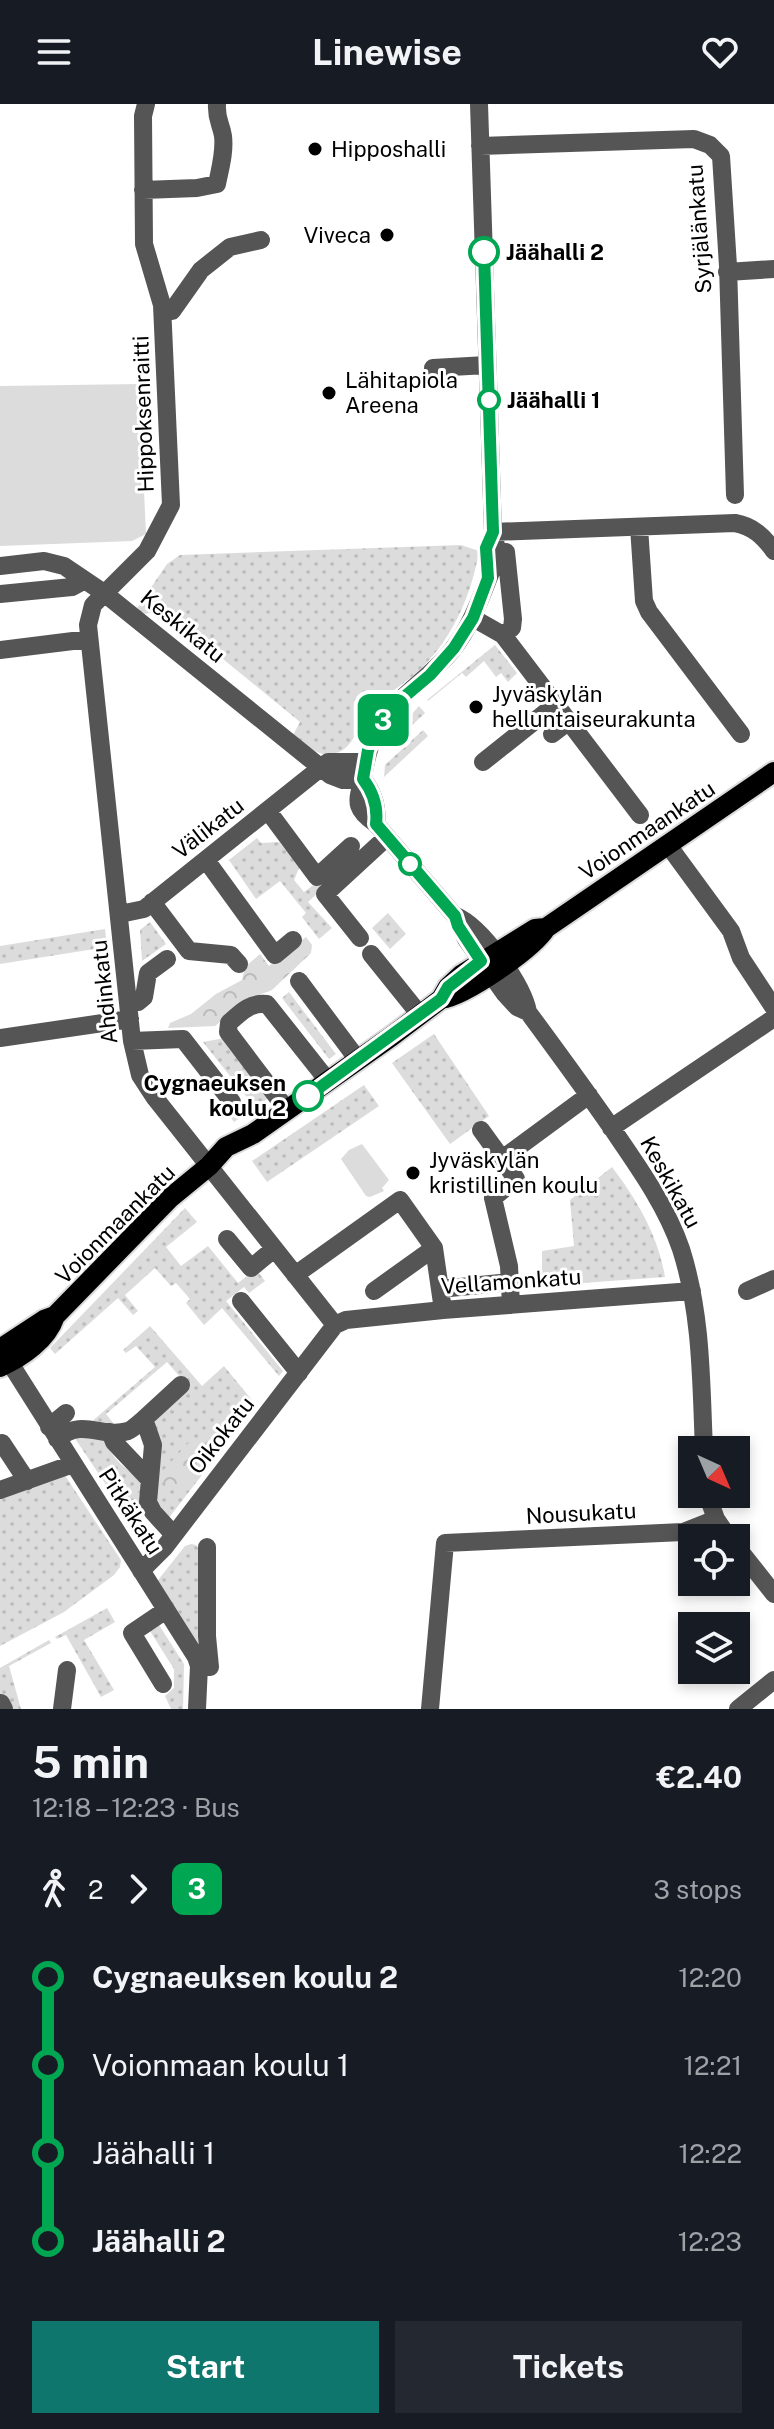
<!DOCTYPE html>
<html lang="en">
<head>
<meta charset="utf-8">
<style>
	:root { --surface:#171b24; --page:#242831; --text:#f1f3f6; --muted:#9ea1a6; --accent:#0f766e }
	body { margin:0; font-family:"Public Sans",sans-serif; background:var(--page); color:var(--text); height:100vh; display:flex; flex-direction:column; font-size:30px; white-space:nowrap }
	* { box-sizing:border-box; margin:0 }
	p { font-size:26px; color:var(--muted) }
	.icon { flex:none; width:44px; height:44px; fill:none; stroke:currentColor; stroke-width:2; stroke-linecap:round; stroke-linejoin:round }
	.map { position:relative; height:1605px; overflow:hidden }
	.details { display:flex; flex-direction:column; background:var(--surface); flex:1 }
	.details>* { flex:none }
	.badge { padding:0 16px; border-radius:12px; font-size:28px; line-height:52px }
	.needle { width:52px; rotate:136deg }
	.fabs { position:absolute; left:678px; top:1332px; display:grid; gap:16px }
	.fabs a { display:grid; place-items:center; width:72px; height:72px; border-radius:0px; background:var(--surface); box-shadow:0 4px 12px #0003; font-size:40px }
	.map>.badge { position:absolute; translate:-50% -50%; box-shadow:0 0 0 4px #fff }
	.legs { display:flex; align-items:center; gap:12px; height:88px; padding:0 32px; font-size:26px }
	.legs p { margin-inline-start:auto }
	.overview { display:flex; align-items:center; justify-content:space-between; height:136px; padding:0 32px }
	h1 { font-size:44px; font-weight:700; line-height:60px }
	.primary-button { display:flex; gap:16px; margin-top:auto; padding:16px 32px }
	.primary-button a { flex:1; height:92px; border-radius:0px; background:var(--accent); color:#fff; font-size:32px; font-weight:700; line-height:92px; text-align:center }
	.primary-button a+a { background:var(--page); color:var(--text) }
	ul { padding:0 32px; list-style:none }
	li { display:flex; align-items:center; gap:28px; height:88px; font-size:30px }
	li i { display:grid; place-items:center; width:12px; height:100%; margin:0 10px; background:currentColor }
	li i::after { content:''; width:20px; height:20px; margin:-10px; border:6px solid; border-radius:50%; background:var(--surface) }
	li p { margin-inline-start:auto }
	li:first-child i { background:linear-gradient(#0000 50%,currentColor 0) }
	li:last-child i { background:linear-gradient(currentColor 50%,#0000 0) }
	header { display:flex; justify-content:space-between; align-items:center; height:104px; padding:0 32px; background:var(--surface); font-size:36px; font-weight:700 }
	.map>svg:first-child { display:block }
	.grass { fill:url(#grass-dots) }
	.forest { fill:url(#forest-crowns) }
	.pitch { fill:#dcdcdc }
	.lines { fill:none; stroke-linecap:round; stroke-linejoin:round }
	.major-casing { stroke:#dbdbdb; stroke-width:24 }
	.minor { stroke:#555; stroke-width:18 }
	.major { stroke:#000; stroke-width:20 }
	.line-1-casing { stroke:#fff; stroke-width:18 }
	.line-1 { stroke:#00a651; stroke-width:12 }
	.poi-dot { fill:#000; stroke:#fff; stroke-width:3 }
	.stop-1-dot { fill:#fff; stroke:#00a651; stroke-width:4 }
	.labels { text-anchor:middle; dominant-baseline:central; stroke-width:6; stroke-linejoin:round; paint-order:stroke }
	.poi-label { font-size:22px; fill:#000; stroke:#fff; text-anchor:start }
	.street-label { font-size:22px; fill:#000; stroke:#fff }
	.stop-label { font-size:22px; font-weight:bold; fill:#000; stroke:#fff; text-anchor:start }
</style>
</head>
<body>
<header><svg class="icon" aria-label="menu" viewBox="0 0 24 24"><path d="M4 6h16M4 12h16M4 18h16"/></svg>Linewise<svg class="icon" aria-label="heart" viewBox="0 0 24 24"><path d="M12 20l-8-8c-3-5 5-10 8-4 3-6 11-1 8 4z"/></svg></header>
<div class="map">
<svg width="774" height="1605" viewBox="0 0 774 1605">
	<defs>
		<pattern id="grass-dots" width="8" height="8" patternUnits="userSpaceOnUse" patternTransform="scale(2)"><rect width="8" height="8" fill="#dcdcdc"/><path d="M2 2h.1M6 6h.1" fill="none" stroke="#bbb" stroke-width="1.8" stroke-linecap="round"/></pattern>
		<pattern id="forest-crowns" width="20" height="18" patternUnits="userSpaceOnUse" patternTransform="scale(2)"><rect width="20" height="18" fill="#dcdcdc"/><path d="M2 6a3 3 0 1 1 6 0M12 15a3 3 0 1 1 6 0" fill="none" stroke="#bbb"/></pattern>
	</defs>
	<rect width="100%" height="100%" fill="#fff"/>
	<path class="grass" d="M461,441L479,447C471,494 450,540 414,571C398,584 379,595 366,612C356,624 354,644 336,649C319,655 306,641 293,631L300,618L157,501L150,509L143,510L137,504L167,460L180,451Z
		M495,541L517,569L508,578L501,569L496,573L484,557L466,573L462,569L428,597L427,596Z
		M419,602L425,609L407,626L409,630L388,647L403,620Z
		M423,626L428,632L384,673L385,661Z
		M257,734L261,739L279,738L300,762L294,776L304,788L315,780L324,783L308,798L332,824L319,835L302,813L306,809L280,777L256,795L229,756Z
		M388,809L406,830L390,845L372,824Z
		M150,818L166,840L142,857L140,826Z
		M105,825L107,843L0,860V842Z
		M289,888L336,950L329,955L282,894Z
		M434,930L489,1012L450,1040L392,959Z
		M225,934L270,993L234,1018L229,1011L249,996L203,938Z
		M364,981L379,1002L267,1078L252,1057Z
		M612,1063C637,1096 658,1131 665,1173L542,1182V1147L574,1142L570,1096Z
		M185,1104L197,1118L166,1143L181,1162L208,1142L238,1179L256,1165L265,1177L249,1189L244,1183L226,1197L283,1267L279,1272L222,1204L204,1221L186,1199L190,1195L176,1179L171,1182L155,1164L125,1191L138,1207L133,1211L118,1194L55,1250L50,1244Z
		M150,1222L202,1282L224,1262L256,1301L168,1415L154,1399L155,1315L188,1282L167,1258L106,1310L118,1325L90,1319L155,1263L136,1242L126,1249L123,1246Z
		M72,1330H105C107,1351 124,1365 141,1374L145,1409L133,1421Z
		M64,1370L121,1456L120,1463L114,1471L64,1508L0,1542V1392Z
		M191,1440L196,1441L201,1448L199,1546L155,1480L185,1442Z
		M107,1504L115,1518L84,1536L114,1586L101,1593L66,1531L57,1535L55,1533Z
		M159,1521L184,1560L183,1605H171L165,1592L174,1584V1565L150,1527Z
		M49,1536L51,1539L9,1562L21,1605H7L0,1590V1564Z"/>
	<path class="forest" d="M306,833L312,841L311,849L272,886L248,895L215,922L168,924L170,919L191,910L216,890L242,876L245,863L260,850L269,862Z
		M206,1324L227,1327L220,1340L209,1348L186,1381L168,1385L159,1371L192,1335H200Z"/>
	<path class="pitch" d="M139,280L146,430L132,437L0,442V282Z
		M362,1040L389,1076L382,1084L384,1087L370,1093L366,1092L341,1055L349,1046Z"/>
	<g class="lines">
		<g class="major-casing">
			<path id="major" d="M441,895C466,891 533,845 546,824L774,668
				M0,1245L44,1216L55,1212
				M0,1263C22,1253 47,1236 55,1212L170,1094L209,1062L226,1043L253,1030L392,932L441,895L448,883L461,871L535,825L546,824"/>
		</g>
		<path class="minor" d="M146,0L143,12L144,140L162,201L171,401L147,447L93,501L88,521L132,937L140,971L155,994L335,1221
			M479,0L493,428L497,446L496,456C483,486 474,518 453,545C431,574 394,593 377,626C369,641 366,656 363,673C358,697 352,703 376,720L455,812L466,835L505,890L517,903L528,908
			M480,42L694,35L710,41L721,52L728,162L735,391
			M143,86L197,84L217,80C220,65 225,48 223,32C221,19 216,16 217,0
			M727,168L774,165
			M172,207L201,166L230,143L261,136
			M433,264L487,261
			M639,423L644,497L649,508L741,630
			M493,428L735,419C753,422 764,433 774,447
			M0,462L44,457L64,462L104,489L330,671L343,676L363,675
			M0,490L72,483L85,476
			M473,514L503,531L640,711
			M503,531L512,524L513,515L506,448
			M0,546L89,535
			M552,630L569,617
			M483,658L556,600
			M363,675C373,688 378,703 376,720
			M268,707L317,773L351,742
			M668,741L731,827L741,854L774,904
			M206,756L275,851L293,836
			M152,798L189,847L231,851L239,860
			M120,810L144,805L328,658H364
			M456,812C482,823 523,881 528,908C556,946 584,984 611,1023C637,1061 666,1101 681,1145C702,1211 701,1278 704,1346
			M360,834L325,790L387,733
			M371,850L420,911
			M299,877L358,956
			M128,899L138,898L144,893L148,869L167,855
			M0,934L130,915
			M132,937L183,935L232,998
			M287,1006L228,928L229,919C241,908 251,898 267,900L328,977
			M611,1024L774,914
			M481,1026L502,1055
			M227,1135L251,1164L274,1145
			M295,1171L400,1096L434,1144L443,1206
			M440,1185L510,1178
			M374,1187L434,1144
			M747,1187L774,1175
			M241,1197L299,1269
			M511,1201L509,1162L493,1094L516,1075L502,1055L589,991
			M3,1248L196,1553L199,1562L197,1605
			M144,1315L181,1281
			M49,1323L66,1309
			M110,1328L114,1338L150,1376
			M57,1335C84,1313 101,1335 128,1327C133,1325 139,1319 144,1315L153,1341L148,1398L153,1408L174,1431
			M2,1339L27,1377
			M0,1386L73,1360
			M707,1390L716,1415L729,1434
			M736,1442L774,1490
			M207,1443V1532L210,1563
			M141,1467L164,1444L335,1221L346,1216L443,1206L692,1187
			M163,1580L132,1529L166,1506
			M1,1599L4,1605
			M62,1605L67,1566
			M430,1605L445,1439L683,1428L716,1415
			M738,1605L774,1576"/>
		<use href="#major" class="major"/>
	</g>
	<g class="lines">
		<g class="line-1-casing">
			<path id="line-1" d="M308,992L441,895L448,883L481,857L458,822L455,812L376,720C378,703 373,688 363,675L368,646L383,615L404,593L430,571L454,544L473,514L488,474L486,444L493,428L484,148"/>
		</g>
		<use href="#line-1" class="line-1"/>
	</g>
	<g class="poi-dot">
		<circle cx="315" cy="45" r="8"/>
		<circle cx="387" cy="131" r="8"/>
		<circle cx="329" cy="289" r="8"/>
		<circle cx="476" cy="603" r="8"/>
		<circle cx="413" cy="1069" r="8"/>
	</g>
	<g class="stop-1-dot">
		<circle cx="484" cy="148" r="14"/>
		<circle cx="489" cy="296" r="10"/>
		<circle cx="410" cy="760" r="10"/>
		<circle cx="308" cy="992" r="14"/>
	</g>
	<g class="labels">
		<g class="poi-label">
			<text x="331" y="45">Hipposhalli</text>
			<text x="371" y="131" text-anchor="end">Viveca</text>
			<text x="345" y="276">Lähitapiola<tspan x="345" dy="25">Areena</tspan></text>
			<text x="492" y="590">Jyväskylän<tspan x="492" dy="25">helluntaiseurakunta</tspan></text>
			<text x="429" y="1056">Jyväskylän<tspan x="429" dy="25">kristillinen koulu</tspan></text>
		</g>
		<g class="street-label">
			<text transform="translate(699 125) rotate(-94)">Syrjälänkatu</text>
			<text transform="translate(143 310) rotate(-92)">Hippoksenraitti</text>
			<text transform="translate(183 522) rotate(39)">Keskikatu</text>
			<text transform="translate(208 724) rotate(-38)">Välikatu</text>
			<text transform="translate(647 726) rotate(-34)">Voionmaankatu</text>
			<text transform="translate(104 888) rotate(-96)">Ahdinkatu</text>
			<text transform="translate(671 1078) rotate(61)">Keskikatu</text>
			<text transform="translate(115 1120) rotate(-45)">Voionmaankatu</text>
			<text transform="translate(511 1177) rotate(-4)">Vellamonkatu</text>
			<text transform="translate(221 1331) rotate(-52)">Oikokatu</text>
			<text transform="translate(131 1407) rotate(57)">Pitkäkatu</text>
			<text transform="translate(581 1409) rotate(-3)">Nousukatu</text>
		</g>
		<g class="stop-label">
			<text x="506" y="148">Jäähalli 2</text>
			<text x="507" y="296">Jäähalli 1</text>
			<text x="286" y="979" text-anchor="end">Cygnaeuksen<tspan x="286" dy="25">koulu 2</tspan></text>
		</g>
	</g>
</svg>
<div class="fabs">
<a><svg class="needle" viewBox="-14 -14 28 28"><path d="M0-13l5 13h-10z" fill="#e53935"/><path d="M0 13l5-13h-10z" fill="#9ea1a6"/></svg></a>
<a><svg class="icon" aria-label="locate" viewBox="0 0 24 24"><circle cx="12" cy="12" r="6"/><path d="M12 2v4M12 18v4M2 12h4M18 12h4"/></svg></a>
<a><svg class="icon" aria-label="layers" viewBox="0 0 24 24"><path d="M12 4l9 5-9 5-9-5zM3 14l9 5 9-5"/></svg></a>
</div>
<b class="badge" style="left:383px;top:616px;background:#00a651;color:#fff">3</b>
</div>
<section class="details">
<div class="overview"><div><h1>5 min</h1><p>12:18 – 12:23 · Bus</p></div><b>€2.40</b></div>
<div class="legs"><svg class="icon" aria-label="walk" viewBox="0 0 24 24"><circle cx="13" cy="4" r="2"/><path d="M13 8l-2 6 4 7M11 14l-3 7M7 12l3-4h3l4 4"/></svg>2<svg class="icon" aria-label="forward" viewBox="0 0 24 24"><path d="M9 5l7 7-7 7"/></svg><b class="badge" style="background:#00a651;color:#fff">3</b><p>3 stops</p></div>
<ul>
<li><i style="color:#00a651"></i><b>Cygnaeuksen koulu 2</b><p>12:20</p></li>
<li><i style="color:#00a651"></i><span>Voionmaan koulu 1</span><p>12:21</p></li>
<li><i style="color:#00a651"></i><span>Jäähalli 1</span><p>12:22</p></li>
<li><i style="color:#00a651"></i><b>Jäähalli 2</b><p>12:23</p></li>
</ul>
<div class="primary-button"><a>Start</a><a>Tickets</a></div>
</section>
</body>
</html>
